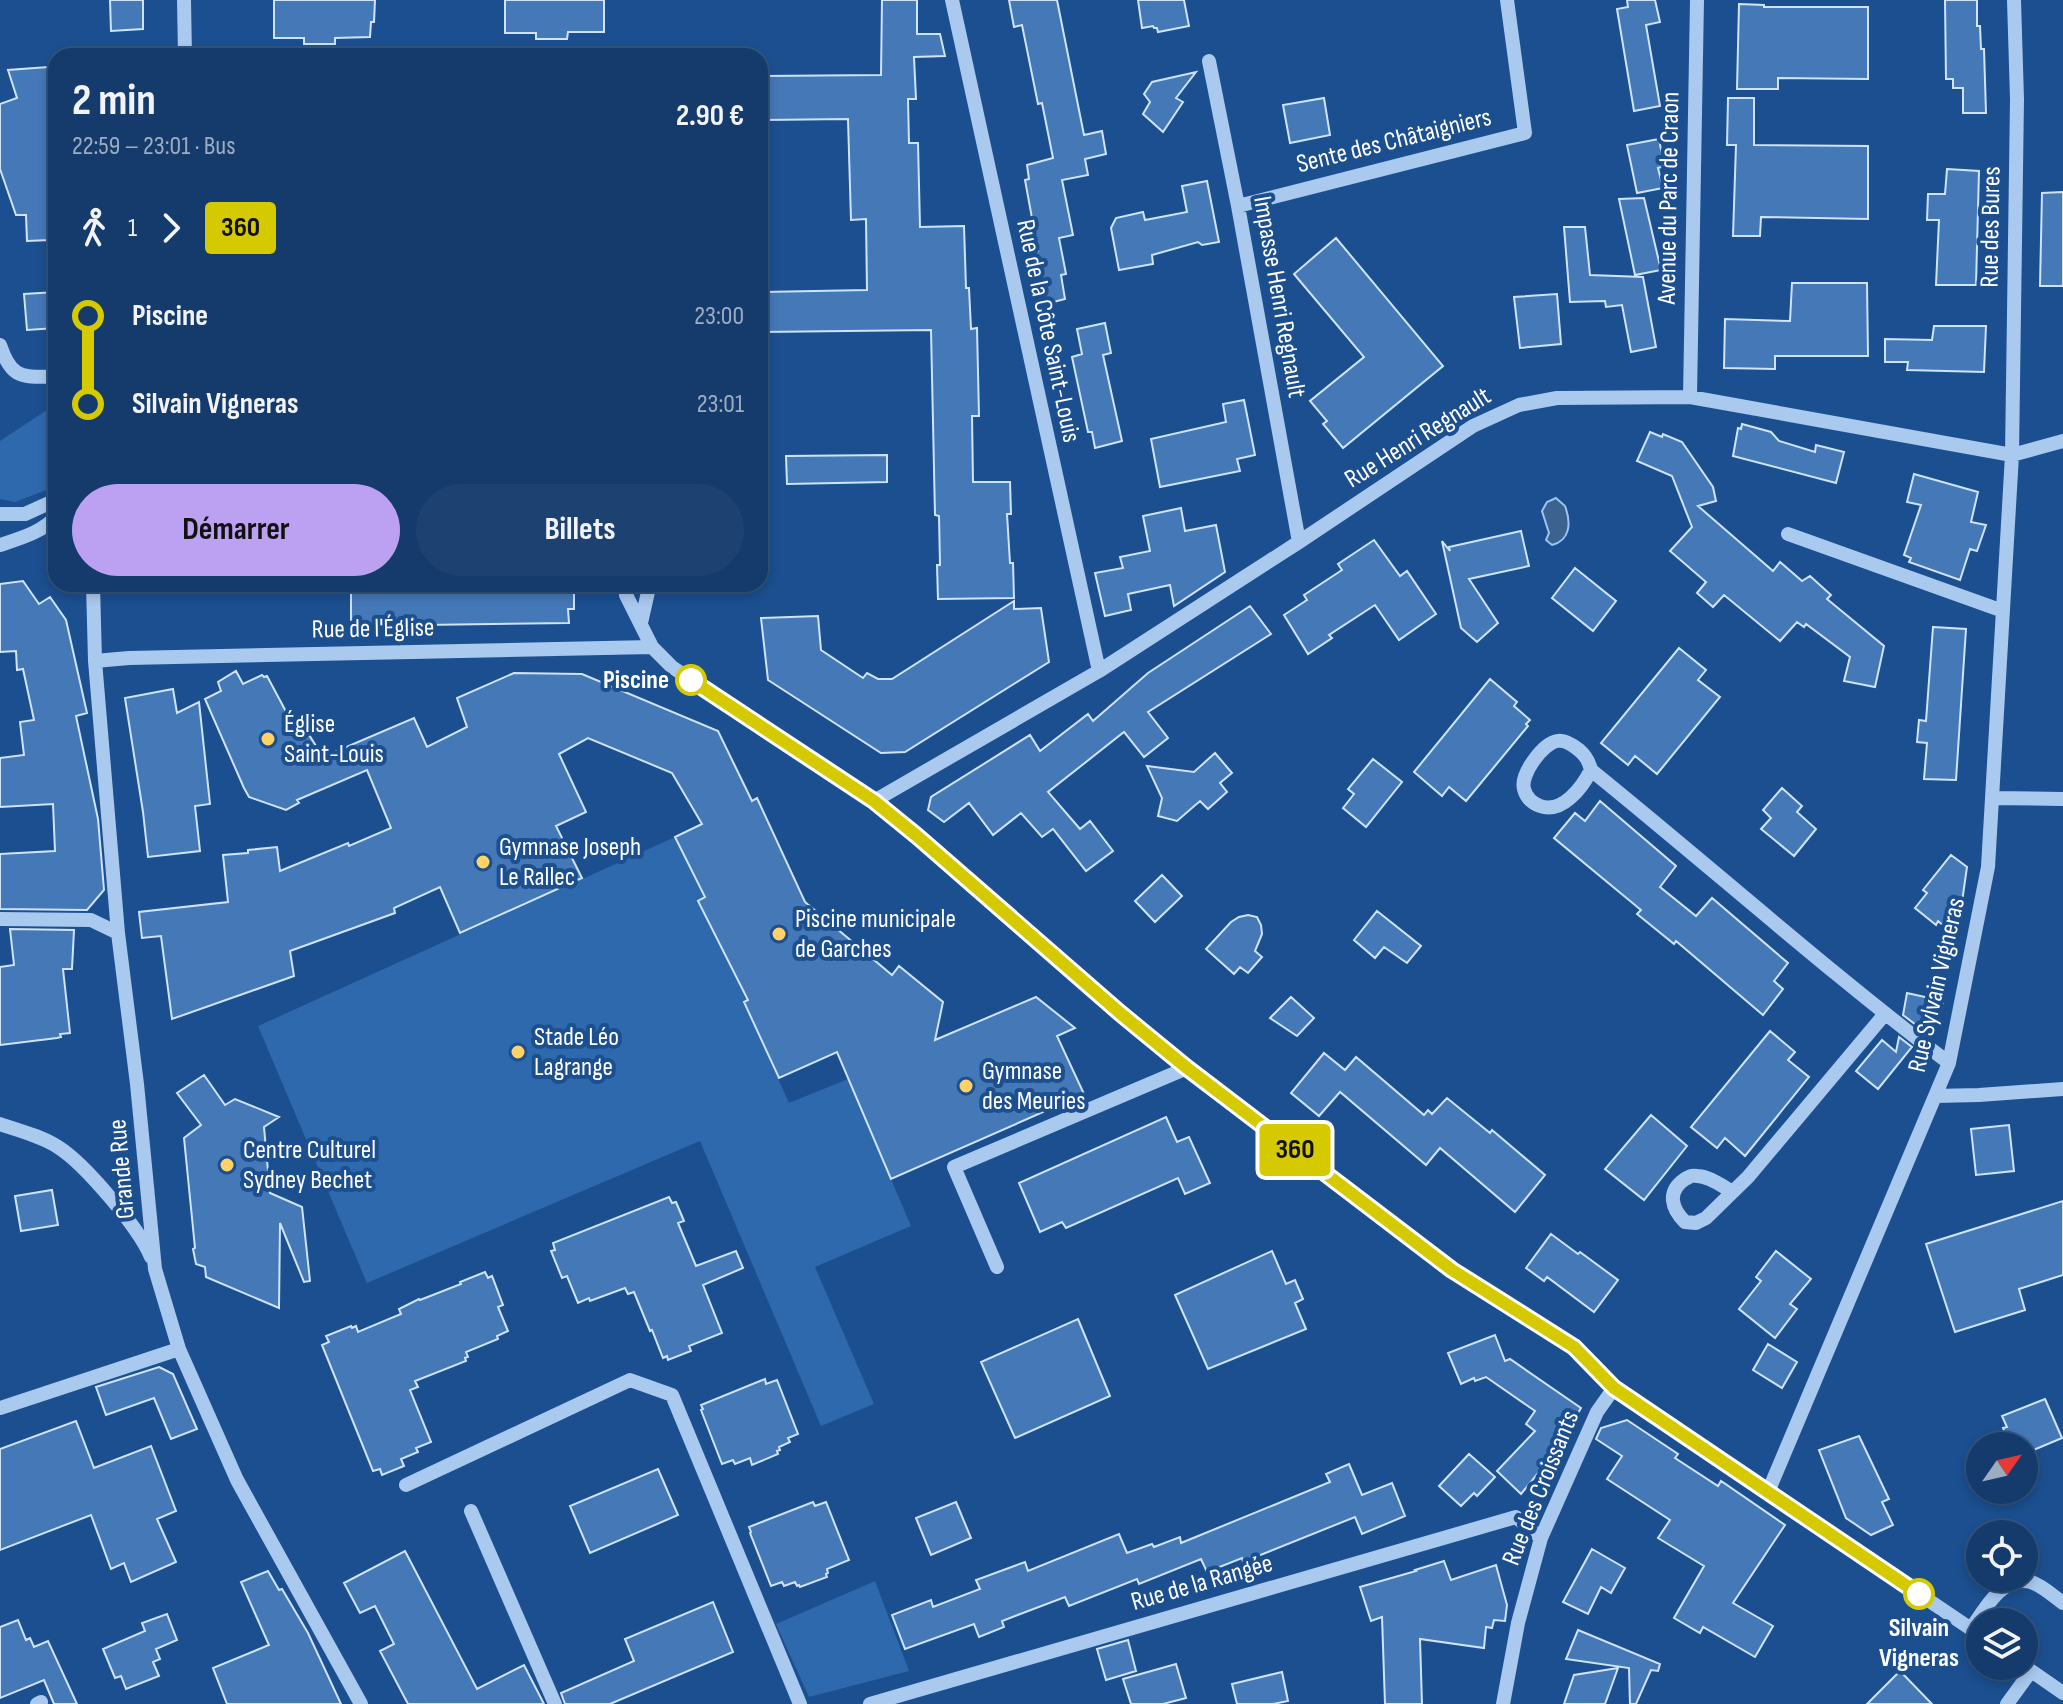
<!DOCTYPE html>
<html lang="fr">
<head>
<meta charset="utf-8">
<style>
	:root { --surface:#143b6b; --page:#1d4271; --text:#f1f3f6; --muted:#9dadc1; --line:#33557e; --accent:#bca0f2 }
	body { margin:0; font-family:"Sofia Sans Condensed",sans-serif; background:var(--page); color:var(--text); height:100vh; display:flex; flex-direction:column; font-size:30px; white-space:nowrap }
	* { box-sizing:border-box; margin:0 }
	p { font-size:26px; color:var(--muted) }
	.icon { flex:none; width:44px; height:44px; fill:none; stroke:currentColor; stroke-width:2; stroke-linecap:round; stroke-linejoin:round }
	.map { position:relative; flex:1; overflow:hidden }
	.side { position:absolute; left:48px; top:48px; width:720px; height:544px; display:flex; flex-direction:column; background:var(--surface); border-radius:24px; box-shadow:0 4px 12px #0003,0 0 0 2px var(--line) }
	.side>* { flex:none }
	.badge { padding:0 16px; border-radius:6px; font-size:28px; line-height:52px }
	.needle { width:52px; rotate:56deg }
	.tools { position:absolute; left:1966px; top:1432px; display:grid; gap:16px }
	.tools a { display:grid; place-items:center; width:72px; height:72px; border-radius:50%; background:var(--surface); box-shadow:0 4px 12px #0003,0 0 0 2px var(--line); font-size:40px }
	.map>.badge { position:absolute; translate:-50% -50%; box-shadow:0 0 0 4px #fff }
	.legs { display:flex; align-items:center; gap:12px; height:88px; padding:0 24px; font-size:26px }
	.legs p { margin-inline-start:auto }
	.overview { display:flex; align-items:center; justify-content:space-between; height:136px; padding:0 24px }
	h1 { font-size:44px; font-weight:700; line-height:60px }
	.button { display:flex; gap:16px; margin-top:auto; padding:16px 24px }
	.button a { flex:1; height:92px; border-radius:48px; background:var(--accent); color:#111; font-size:32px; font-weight:700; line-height:92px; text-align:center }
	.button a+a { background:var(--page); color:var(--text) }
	ul { padding:0 24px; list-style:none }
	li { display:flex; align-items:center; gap:28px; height:88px; font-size:30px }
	li i { display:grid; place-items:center; width:12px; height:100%; margin:0 10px; background:currentColor }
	li i::after { content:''; width:20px; height:20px; margin:-10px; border:6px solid; border-radius:50%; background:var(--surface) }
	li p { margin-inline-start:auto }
	li:first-child i { background:linear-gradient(#0000 50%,currentColor 0) }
	li:last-child i { background:linear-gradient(currentColor 50%,#0000 0) }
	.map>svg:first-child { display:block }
	.green { fill:#2e69ad }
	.water { fill:#3c6290; stroke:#9cc4f0; stroke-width:2 }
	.building { fill:#4478b7; stroke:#cfe3fa; stroke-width:2 }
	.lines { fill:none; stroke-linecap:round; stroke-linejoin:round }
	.minor { stroke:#a9c9ee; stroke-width:14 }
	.line-1-casing { stroke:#fff; stroke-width:18 }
	.line-1 { stroke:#d5c900; stroke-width:12 }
	.stop-1-dot { fill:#fff; stroke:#d5c900; stroke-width:4 }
	.poi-dot { fill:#ffd166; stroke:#1b4f8f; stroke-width:3 }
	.labels { text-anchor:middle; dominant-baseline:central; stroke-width:8; stroke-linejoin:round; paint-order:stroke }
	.street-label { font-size:26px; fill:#fff; stroke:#1b4f8f }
	.stop-label { font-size:26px; font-weight:bold; fill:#fff; stroke:#1b4f8f; text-anchor:end }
	.poi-label { font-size:26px; fill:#fff; stroke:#1b4f8f; text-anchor:start }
</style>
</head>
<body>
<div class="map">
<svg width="2063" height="1704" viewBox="0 0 2063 1704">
	<rect width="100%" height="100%" fill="#1b4f8f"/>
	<path class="green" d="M56,404V478L49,489L15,502L0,499V441Z
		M675,837L705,897L698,901L748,1000L744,1003L789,1103L848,1079L911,1226L815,1267L874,1404L821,1426L700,1141L367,1283L258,1026Z
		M875,1581L909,1671L809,1697L776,1624Z"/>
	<path class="water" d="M1556,498L1565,506C1571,522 1571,540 1552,545L1546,540L1549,533L1542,511L1547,502Z"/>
	<path class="building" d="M110,0H143V29L111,31Z
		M274,0H375L374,22H371L370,37L335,38V44H304V38H274Z
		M505,0H604V32H568L567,39H536V33H505Z
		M882,0H917V34H940L945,56L914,57L916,99H908L909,143H918L920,227L964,226L966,288H969L971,329L977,328L979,416H972L973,482H1010L1011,514H1007L1010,563H1013L1014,598L938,599L937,565H940L939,516L935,515L931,330L760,332V292L867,290L866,219L851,220L848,119L760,120V76L881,75Z
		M1009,0H1057L1084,135L1102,131L1106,154L1085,159L1088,175L1062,180L1073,235L1059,238L1066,274L1061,275L1065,299L1038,306L1026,254L1038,251L1025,180L1029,179L1027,165L1053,158L1042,103L1038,104L1022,25L1014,27Z
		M1138,0H1184L1189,26L1158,32L1157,28H1154L1153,26L1142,28Z
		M1627,0H1655L1660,22L1646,25L1660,106L1634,111L1617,9L1628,7Z
		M1945,0H1977V26H1980L1981,49H1984L1986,113H1963V88H1953V79H1946Z
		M1739,4L1764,5V7H1868V79L1778,78V89H1737Z
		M48,67L53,213H49L50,240L27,241L26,215H16L0,169V104L17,98L8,70Z
		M1196,72L1176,98L1183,102L1163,132L1143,114L1150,102L1144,94L1152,82Z
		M1324,98L1330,135L1290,143L1283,105Z
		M1728,98H1754V145L1868,146V219L1761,217L1760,236H1733L1736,145H1727Z
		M1659,139L1664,166L1658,168L1663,188L1637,193L1627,145Z
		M1947,169L1979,171L1976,285H1936L1939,220H1927L1928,194H1945Z
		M1207,181L1219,242L1202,245L1198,242L1152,255L1153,264L1119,270L1111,228L1116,218L1143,212L1145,220L1187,212L1182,186Z
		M2063,192V286H2040L2042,193Z
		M1644,198L1661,270L1635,275L1619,199Z
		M1564,227H1585L1590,275L1643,277L1656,347L1631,352L1622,305L1606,307L1605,301L1570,302Z
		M1336,238L1443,366L1343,448L1323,424L1327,421L1310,401L1364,357L1294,274Z
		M1792,283H1867L1868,356H1775V369L1724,368L1725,319L1790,321Z
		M56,292V328L27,330L24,294Z
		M1557,294L1561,344L1520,348L1514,297Z
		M1105,323L1111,353L1103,355L1122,441L1095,448L1092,432H1088L1072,357L1082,354L1077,329Z
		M1934,326H1986L1984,372L1907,370L1908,362H1885V339L1932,340Z
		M1244,400L1255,455L1237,459L1240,471L1160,487L1151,439L1226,422L1223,404Z
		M1742,424L1771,432L1779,441L1815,452L1816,445L1844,452L1836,483L1733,456L1738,428L1741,429Z
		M1650,432L1662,437L1663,434L1682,442L1713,487L1716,501L1698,506L1773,571L1780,562L1802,581L1810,576L1831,595L1827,599L1884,646L1875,687L1844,681L1850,657L1806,624L1804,627L1797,622L1780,641L1724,595L1713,607L1697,593L1706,582L1670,551L1692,527L1672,476L1637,461Z
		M887,455V482L787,484L786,456Z
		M1914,474L1978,492L1971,522L1986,525L1977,551L1970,549L1960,580L1909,562L1911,558L1904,555L1921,505L1907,502Z
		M1181,508L1185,531L1216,525L1225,572L1174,606L1170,585L1128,594L1131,610L1105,616L1095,573L1123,568L1120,557L1150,551L1143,516Z
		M1521,531L1529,566L1469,579L1498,623L1477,642L1461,628L1442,541L1450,551L1449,547Z
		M1374,540L1400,576L1407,571L1436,614L1399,640L1375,605L1329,635L1332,638L1308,654L1284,615L1307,600L1304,595L1342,570L1338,564Z
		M1575,568L1616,601L1593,631L1552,598Z
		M23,581L39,604L50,597L66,620L87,713L76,716L98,819L104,890L87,910L0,909V854L55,851L53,804L0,807V758L24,755L20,722L34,720L23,669L17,670L16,651L0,652V584Z
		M362,584H574V609H568L569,623L351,626V586H362Z
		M1014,601V609L1041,608L1049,662L905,752L881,753L768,680L761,618L818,616L821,650L863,678L867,673L878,679H892Z
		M1250,606L1271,634L1148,712L1168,738L1144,757L1124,732L1048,792L1080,829L1090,821L1113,851L1086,871L1053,829L1042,837L1021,813L993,835L969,803L944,822L928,810L931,797L1030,735L1040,751L1088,714L1093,721L1148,673Z
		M1933,627L1966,629L1956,780L1924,779L1927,743L1917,742L1919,720L1926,721Z
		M1679,648L1706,670L1698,680L1720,697L1657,774L1635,756L1628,765L1601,743Z
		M236,671L243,684L262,675L264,677L267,676L298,734L306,730L323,757L414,718L427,747L467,727L457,698L514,673L582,674L718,731L752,801L757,798L805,902L892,975L899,966L943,1002L935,1040L1036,997L1075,1028L1057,1036L1084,1094L891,1179L837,1052L779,1078L744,1002L748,1000L698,901L705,897L675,837L702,824L672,773L588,738L559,754L586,812L556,826L582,878L460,933L440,887L394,908L395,913L290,951L294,976L172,1019L161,936L142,938L139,912L228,902L223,855L248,853V850L277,847L280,871L348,843L349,846L391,828L367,770L297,800L299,803L286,810L249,797L244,788L205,699L221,691L218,682Z
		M1490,679L1517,702L1514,706L1530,720L1526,724L1528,726L1466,801L1449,787L1442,796L1414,772Z
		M173,689L177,713L199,702L210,804L195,806L200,851L148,857L143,812L125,698Z
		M1215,753L1232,773L1220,783L1227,792L1208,809L1200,801L1177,821L1158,816L1162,798L1147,766L1194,772Z
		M1373,759L1402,782L1366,827L1343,808L1354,794L1348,789Z
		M1782,788L1802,806L1797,812L1816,829L1794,856L1761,829L1771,818L1763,810Z
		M1600,801L1676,866L1660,887L1696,916L1712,898L1788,963L1774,981L1783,989L1763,1015L1676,941L1674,944L1637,914L1641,910L1554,838L1575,813L1585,821Z
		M1951,855L1967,867L1957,937L1938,921L1936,925L1915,908L1927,893L1923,890Z
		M1162,875L1182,896L1155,922L1135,901Z
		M1377,911L1421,946L1407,963L1384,947L1375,958L1354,940Z
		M1248,915L1257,917L1261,925L1262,934L1255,951L1262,957L1248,973L1240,967L1234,974L1206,949L1231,922L1239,917Z
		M10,929L74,930L72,969H63L70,1033L60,1034L61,1037L57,1038L0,1045V967L14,965Z
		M1907,993L1943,1001L1936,1032L1929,1025L1924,1031L1903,1015Z
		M1291,997L1314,1018L1297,1036L1270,1018Z
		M1770,1031L1795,1052L1788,1060L1809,1077L1745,1156L1725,1138L1717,1148L1691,1127Z
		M1899,1037L1912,1047L1878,1089L1856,1071L1882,1040L1896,1052Z
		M1324,1053L1345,1070L1356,1057L1424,1115L1428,1110L1432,1114L1447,1098L1490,1133L1492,1130L1545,1175L1515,1212L1440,1148L1426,1165L1340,1092L1319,1116L1291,1093Z
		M204,1075L225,1105L235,1099L279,1117L264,1127L270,1193L302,1207L310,1281L304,1282L280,1223L279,1308L206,1277L205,1267L196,1264L193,1249L195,1248L184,1138L201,1125L177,1093Z
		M1651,1115L1687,1146L1644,1200L1605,1169Z
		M1166,1117L1177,1142L1189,1137L1210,1183L1185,1194L1178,1178L1066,1228L1062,1222L1040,1232L1019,1183Z
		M2009,1125L2014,1171L1976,1175L1971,1129Z
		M52,1190L58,1225L21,1231L15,1196Z
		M669,1197L672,1203L676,1202L684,1221L678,1223L696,1266L736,1251L743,1268L703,1285L722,1333L689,1346L691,1351L668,1360L667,1356L663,1358L652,1330L650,1331L634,1292L628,1294L625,1288L590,1301L589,1298L578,1303L567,1276L562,1278L551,1251L555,1250L553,1243Z
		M2063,1201V1275L2019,1289L2025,1310L1955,1332L1926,1244Z
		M1551,1234L1578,1254L1580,1252L1618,1280L1594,1312L1547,1277L1544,1281L1526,1268Z
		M1272,1251L1286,1284L1295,1280L1303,1299L1295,1303L1306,1329L1208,1369L1175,1295Z
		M1776,1251L1811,1279L1790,1304L1797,1309L1775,1338L1739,1309L1761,1281L1756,1277Z
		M485,1272L488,1278L492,1276L503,1305L498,1307L508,1331L497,1336L498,1339L466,1352L468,1357L465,1358L466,1361L415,1381L418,1387L410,1390L431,1442L416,1448L418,1452L401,1459L404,1466L382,1475L380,1469L373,1471L322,1345L329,1342L326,1336L351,1326L352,1328L356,1326L358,1332L401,1314L399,1309L419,1299L420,1300L461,1284L460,1282Z
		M1078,1319L1110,1396L1015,1438L981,1362Z
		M1495,1335L1505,1361L1510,1359L1581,1408L1549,1462L1548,1461L1521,1494L1497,1471L1535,1431L1526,1424L1535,1411L1486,1377L1475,1381L1474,1378L1461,1384L1448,1353Z
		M1768,1344L1797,1362L1782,1388L1753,1370Z
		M159,1367L173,1374L197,1429L171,1439L154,1398L106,1415L96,1387Z
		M765,1379L766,1384L777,1380L798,1434L788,1438L790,1442L779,1447L780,1450L777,1451L778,1454L752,1465L750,1458L735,1464L733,1460L722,1464L701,1410L703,1409L701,1405Z
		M2045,1399L2062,1438L2024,1454V1446H2010L2003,1428L2007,1427L2002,1416Z
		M1627,1420L1678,1454L1675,1458L1718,1486L1721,1481L1785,1525L1733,1603L1773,1626L1755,1657L1703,1627L1700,1633L1674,1618L1704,1566L1658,1538L1670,1520L1607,1479L1622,1456L1596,1439L1601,1428Z
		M76,1421L94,1468L151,1446L176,1511L157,1519L176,1562L131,1582L124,1563L111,1569L91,1515L0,1550V1449Z
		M1859,1436L1889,1499L1882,1502L1893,1525L1871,1535L1846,1518L1819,1450Z
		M1469,1454L1495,1477L1477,1496L1474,1493L1461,1506L1439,1486Z
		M1349,1464L1362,1495L1392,1483L1405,1516L1362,1534L1355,1517L1243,1562L1242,1558L1207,1572L1201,1559L1139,1584L1137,1579L1069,1606L1065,1597L1002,1621L1004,1627L979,1637L974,1624L905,1649L892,1615L931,1600L933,1607L980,1589L976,1580L1025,1562L1028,1571L1119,1534L1127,1553L1152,1544L1154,1547L1180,1537L1181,1543L1330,1482L1326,1474Z
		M658,1469L678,1515L590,1553L570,1506Z
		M813,1502L815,1506L826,1502L849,1560L827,1569L828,1573L826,1574L827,1577L800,1587L799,1585L797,1586L795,1582L784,1586L782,1582L771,1586L750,1533L751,1532L749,1527Z
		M956,1502L971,1538L931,1555L916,1518Z
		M1592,1549L1625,1568L1611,1593L1601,1587L1588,1614L1563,1602Z
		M405,1551L477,1689L524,1665L544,1704H408L380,1651L394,1644L375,1606L360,1613L344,1583Z
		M1444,1561L1451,1580L1496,1565L1507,1605L1505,1621L1494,1620L1492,1628L1486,1627L1484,1648L1420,1639L1422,1704H1385L1382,1617L1371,1621L1360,1587L1416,1571L1415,1570Z
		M268,1571L279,1590L282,1589L308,1633L341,1704H227L213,1668L269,1645L241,1582Z
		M713,1602L733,1652L610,1704H565L561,1693L634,1661L625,1639Z
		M167,1614L177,1640L156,1649L160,1659L153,1662L159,1676L126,1689L121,1676L115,1678L103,1649L145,1631L142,1623Z
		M18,1620L26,1640L30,1638L34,1647L48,1641L77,1704H54L44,1680L0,1698V1627Z
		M1578,1630L1660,1664L1658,1671L1651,1670L1636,1704H1630L1629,1668L1566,1659Z
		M1128,1640L1136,1671L1106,1680L1097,1649Z
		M1176,1664L1186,1698L1163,1704H1131L1123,1679Z
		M1618,1668L1605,1704H1564L1574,1675Z
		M1900,1671L1932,1704H1867Z
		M1282,1672L1288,1701L1273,1704H1237L1232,1684Z"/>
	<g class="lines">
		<path class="minor" d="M184,0L185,56
			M952,0L1099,671
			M1209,61L1238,206L1299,542
			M1238,206L1525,133L1507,0
			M0,345C12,381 23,376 56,377
			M1690,397L1697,0
			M0,514H25L56,500
			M1788,534L2003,611
			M0,545C18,539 44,532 56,516
			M93,584L95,661L118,933L137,1084L155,1269L179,1349L237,1480L361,1704
			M625,584L626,595L652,647L672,667L874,801L917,836L1120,1013L1187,1068L1452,1270L1574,1347L1614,1388L1980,1635
			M641,623L648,592L647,584
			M95,661L129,658L652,647
			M1591,770C1582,788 1562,814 1540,806C1532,803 1526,797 1524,789C1520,775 1542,744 1557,741C1565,739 1573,745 1579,750C1586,756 1589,761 1591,770C1711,867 1826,970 1949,1063
			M1992,798L2063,799
			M874,801L1099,671L1299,542L1473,426L1519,405L1557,398L1690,397L2012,455L2063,441
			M0,919L91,920L118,933
			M1935,1096L1979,1095L2063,1089
			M0,1124C20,1131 41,1136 58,1147C85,1164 139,1228 151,1257
			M1733,1192C1722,1186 1709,1176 1697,1176C1691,1175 1691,1176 1685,1179C1666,1192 1672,1209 1685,1222L1696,1223L1706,1218L1748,1177L1884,1015
			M997,1267L954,1167L1187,1068
			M0,1408L179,1349
			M406,1485L630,1380L672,1395L800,1704
			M1768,1492L1949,1063L1988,867L2012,455L2017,99L2014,0
			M471,1511L555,1704
			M1971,1629C1984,1610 2003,1574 2031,1582C2043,1586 2053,1596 2063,1603
			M2024,1666L2063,1693
			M37,1704L41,1702
			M870,1704L1516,1517L1541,1538
			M1503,1704L1518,1623L1541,1538L1597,1412L1614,1388
			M2007,1704L2031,1671"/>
	</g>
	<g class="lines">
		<g class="line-1-casing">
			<path id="line-1" d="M691,680L874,801L917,836L1120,1013L1187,1068L1452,1270L1574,1347L1614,1388L1919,1594"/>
		</g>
		<use href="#line-1" class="line-1"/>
	</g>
	<g class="stop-1-dot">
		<circle cx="691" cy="680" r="14"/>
		<circle cx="1919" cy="1594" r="14"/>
	</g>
	<g class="poi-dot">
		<circle cx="268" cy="739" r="8"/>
		<circle cx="483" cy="862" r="8"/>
		<circle cx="779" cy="934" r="8"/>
		<circle cx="518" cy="1052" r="8"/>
		<circle cx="966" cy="1086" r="8"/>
		<circle cx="227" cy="1165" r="8"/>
	</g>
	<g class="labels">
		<g class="street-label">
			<text transform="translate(1394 141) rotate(-14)">Sente des Châtaigniers</text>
			<text transform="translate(1669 198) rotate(-89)">Avenue du Parc de Craon</text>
			<text transform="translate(1991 227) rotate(-89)">Rue des Bures</text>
			<text transform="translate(1279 297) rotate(80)">Impasse Henri Regnault</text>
			<text transform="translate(1048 331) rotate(78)">Rue de la Côte Saint-Louis</text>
			<text transform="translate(1418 438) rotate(-32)">Rue Henri Regnault</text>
			<text transform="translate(373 629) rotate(-1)">Rue de l'Église</text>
			<text transform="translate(1937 985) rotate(-77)">Rue Sylvain Vigneras</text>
			<text transform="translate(122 1169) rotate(-95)">Grande Rue</text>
			<text transform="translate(1541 1488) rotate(-68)">Rue des Croissants</text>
			<text transform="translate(1202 1583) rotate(-16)">Rue de la Rangée</text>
		</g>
		<g class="stop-label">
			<text x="669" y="680">Piscine</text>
			<text x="1919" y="1628" text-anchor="middle">Silvain<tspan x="1919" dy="30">Vigneras</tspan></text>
		</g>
		<g class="poi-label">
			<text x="284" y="724">Église<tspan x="284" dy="30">Saint-Louis</tspan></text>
			<text x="499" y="847">Gymnase Joseph<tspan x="499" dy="30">Le Rallec</tspan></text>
			<text x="795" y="919">Piscine municipale<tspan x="795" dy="30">de Garches</tspan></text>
			<text x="534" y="1037">Stade Léo<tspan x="534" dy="30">Lagrange</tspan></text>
			<text x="982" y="1071">Gymnase<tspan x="982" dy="30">des Meuries</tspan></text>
			<text x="243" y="1150">Centre Culturel<tspan x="243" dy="30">Sydney Bechet</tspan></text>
		</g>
	</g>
</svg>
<div class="tools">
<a><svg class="needle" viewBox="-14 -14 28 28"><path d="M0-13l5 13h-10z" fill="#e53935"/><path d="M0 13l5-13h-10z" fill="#9dadc1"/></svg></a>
<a><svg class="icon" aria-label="locate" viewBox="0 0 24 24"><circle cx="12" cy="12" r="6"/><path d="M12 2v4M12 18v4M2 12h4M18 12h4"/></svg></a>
<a><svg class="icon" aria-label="layers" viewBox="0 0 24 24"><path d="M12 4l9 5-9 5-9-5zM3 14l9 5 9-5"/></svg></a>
</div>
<b class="badge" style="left:1295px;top:1150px;background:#d5c900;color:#111">360</b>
<section class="side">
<div class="overview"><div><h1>2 min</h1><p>22:59 – 23:01 · Bus</p></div><b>2.90 €</b></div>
<div class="legs"><svg class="icon" aria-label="walk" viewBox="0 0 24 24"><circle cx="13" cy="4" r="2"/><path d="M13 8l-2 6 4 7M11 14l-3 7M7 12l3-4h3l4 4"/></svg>1<svg class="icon" aria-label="forward" viewBox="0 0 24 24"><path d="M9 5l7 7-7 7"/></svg><b class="badge" style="background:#d5c900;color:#111">360</b></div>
<ul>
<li><i style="color:#d5c900"></i><b>Piscine</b><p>23:00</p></li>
<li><i style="color:#d5c900"></i><b>Silvain Vigneras</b><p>23:01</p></li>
</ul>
<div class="button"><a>Démarrer</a><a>Billets</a></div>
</section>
</div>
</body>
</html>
